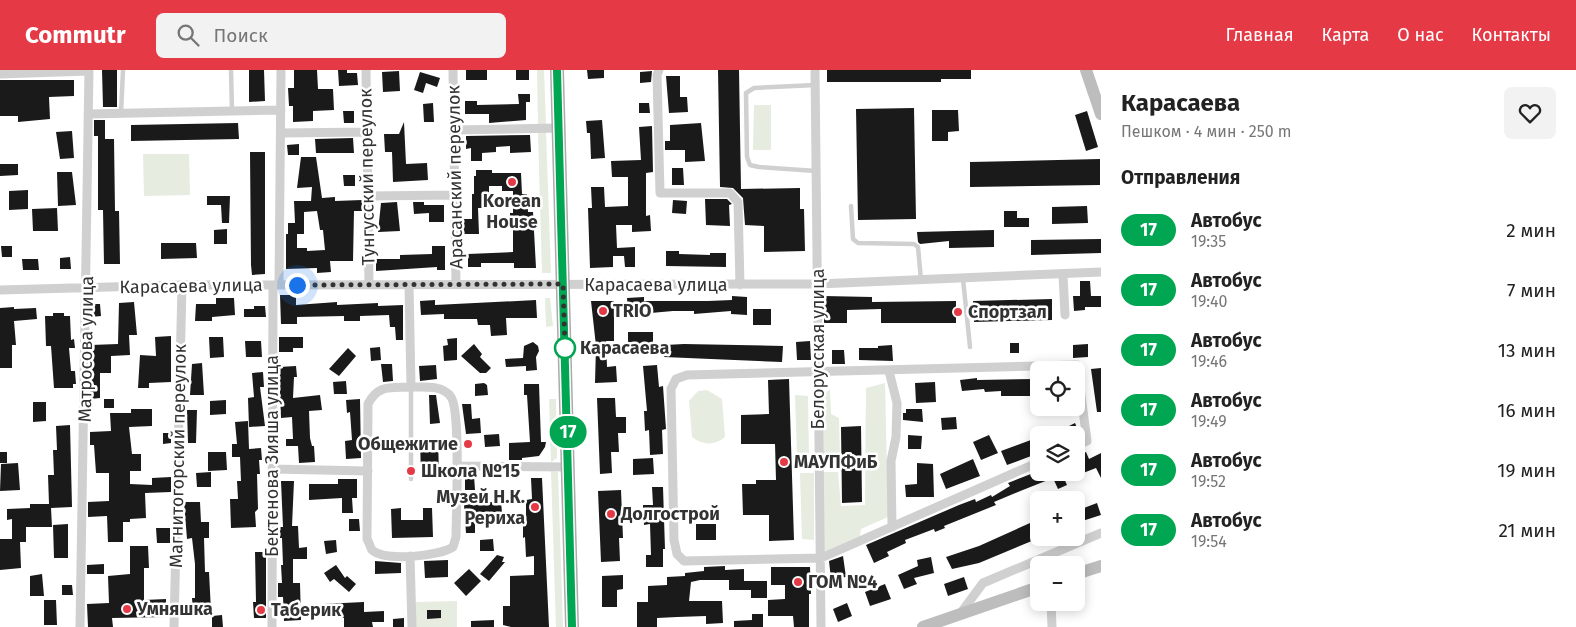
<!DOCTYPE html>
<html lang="ru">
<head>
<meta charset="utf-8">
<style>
	:root { --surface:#fff; --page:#f2f2f2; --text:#222; --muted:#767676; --accent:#e63946 }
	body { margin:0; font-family:"Fira Sans",sans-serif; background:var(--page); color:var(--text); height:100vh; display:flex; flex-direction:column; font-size:19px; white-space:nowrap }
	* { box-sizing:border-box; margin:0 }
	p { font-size:16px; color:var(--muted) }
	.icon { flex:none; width:28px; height:28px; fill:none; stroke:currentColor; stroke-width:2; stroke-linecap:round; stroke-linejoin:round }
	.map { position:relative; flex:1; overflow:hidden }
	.panel { display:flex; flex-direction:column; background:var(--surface); width:475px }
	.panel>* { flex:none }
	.badge { padding:0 10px; border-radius:16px; font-size:18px; line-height:32px }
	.controls { position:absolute; left:1030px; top:291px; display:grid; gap:10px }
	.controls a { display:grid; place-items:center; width:55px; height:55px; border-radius:8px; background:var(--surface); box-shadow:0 2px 12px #0003; font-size:25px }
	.you { position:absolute; width:25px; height:25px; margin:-12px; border:4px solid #fff; border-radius:50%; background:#1a73e8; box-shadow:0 0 0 8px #1a73e833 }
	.map>.badge { position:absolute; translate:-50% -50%; box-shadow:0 0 0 2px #fff }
	h2 { padding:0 20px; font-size:19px; line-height:45px }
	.round { display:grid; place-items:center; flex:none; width:52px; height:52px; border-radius:8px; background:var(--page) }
	.head { display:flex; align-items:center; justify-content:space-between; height:85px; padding:0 20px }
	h1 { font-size:24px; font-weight:700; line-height:38px }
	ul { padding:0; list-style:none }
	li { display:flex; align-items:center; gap:15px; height:60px; padding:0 20px }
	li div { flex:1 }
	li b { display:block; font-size:19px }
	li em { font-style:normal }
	li .badge { min-width:55px; font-weight:700; text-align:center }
	header { display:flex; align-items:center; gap:30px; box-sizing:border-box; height:70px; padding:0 25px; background:var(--accent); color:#fff }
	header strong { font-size:24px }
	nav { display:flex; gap:28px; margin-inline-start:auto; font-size:18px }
	.search { width:350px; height:45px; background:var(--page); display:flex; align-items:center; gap:12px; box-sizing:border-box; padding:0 18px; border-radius:8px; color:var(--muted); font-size:19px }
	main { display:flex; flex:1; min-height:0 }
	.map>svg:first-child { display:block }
	.green { fill:#e6ecdf }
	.building { fill:#1a1a1a; fill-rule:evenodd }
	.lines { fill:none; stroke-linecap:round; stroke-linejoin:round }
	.lane { stroke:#d0d0d0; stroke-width:4.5 }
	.street { stroke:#d0d0d0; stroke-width:9 }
	.secondary { stroke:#bdbdbd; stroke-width:12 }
	.primary { stroke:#ababab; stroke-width:14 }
	.line-casing { stroke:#fff; stroke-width:11 }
	.line { stroke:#00a651; stroke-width:8 }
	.walk { stroke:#333; stroke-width:5; stroke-dasharray:0 9 }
	.poi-dot { fill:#e63946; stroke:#fff; stroke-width:2 }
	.stop-dot { fill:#fff; stroke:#00a651; stroke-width:2.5 }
	.labels { text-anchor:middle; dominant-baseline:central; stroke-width:5; stroke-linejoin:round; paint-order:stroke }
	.street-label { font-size:18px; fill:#333; stroke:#fff }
	.poi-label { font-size:18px; font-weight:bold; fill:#333; stroke:#fff; text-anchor:start }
	.stop-label { font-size:18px; font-weight:bold; fill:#333; stroke:#fff; text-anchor:start }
</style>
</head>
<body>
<header>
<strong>Commutr</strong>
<div class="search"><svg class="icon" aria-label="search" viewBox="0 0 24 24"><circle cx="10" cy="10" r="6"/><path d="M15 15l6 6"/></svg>Поиск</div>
<nav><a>Главная</a><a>Карта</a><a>О нас</a><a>Контакты</a></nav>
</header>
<main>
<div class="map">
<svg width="1101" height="557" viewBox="0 0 1101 557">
	<rect width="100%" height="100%" fill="#fff"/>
	<path class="green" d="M537,0H544L546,55H538Z
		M754,35H771V80H753Z
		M538,62H546L551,203H542Z
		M143,84H189L190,125L144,126Z
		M545,228H550L553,256L546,257Z
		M885,313L888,447L861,459L860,466L824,482L823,402H838L841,436L865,435L866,318Z
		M707,320L722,329L725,367C715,376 702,375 692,367L689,331L698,321Z
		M830,320L831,344L839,348L840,386L823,388L822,324Z
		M795,325L808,326L809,385H797Z
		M549,329H556L557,388L551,392Z
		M551,401L558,402L563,557H556Z
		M800,403H814V470L802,469Z
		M457,531V557H416V532Z"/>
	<path class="building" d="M102,0H117V37H103Z
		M249,0H264L265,31L249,32Z
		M294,0H317L318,19H333L334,40L313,41V51L293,52V36H289L288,18H294Z
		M338,0H347V3H357L358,15L339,16Z
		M466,0H487V10H466Z
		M516,0H529V10H516Z
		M587,0H604V8L588,9Z
		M718,0H739L741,119L800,118V139H804L805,181L764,182V156L745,155L743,128L733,118L720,117Z
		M827,0H971V9H941V12H827Z
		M399,1L400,21L383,22L382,2Z
		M652,1L651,12L640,13V2Z
		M420,2L440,8L437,17L426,13L423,23L414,20Z
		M666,6H680V27H687L688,42L669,43Z
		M0,10H74V26L49,27L50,49L18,52V46H0Z
		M518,24H530V32H526V50L489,53V44H465V31H477V35L519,34Z
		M433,33L434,52H424L423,34Z
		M639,33H649L650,43H639Z
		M914,38L916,149L858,150L856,39Z
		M932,40H958L959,61L948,62V71H932Z
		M343,41H354V53H344Z
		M1087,41L1098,77L1086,81L1075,45Z
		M94,50H105V69H114L115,141H119L120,194H104L103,140H98V66H94Z
		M602,50L605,88L591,89L590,63H587L586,51Z
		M404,52L406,94L427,93L428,110L393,112L392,82H385L384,64H399Z
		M238,53L239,69L131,71V55Z
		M701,53L705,91L685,92V80H665V71H670V55Z
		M652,56L653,102L646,103V146L650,145L651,161L632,162V155H616L617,178L635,177V197H625L624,186H613V197L590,198L588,138H592L591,117H604L605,137L628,136V107H612L611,91L641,90L639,57Z
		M72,61L74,88L60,89L56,62Z
		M530,65L531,82L510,83V76L496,77V82L482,83V91H471V78L466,79V66Z
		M353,68L354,83H316L315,69Z
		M299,74V85H288L287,75Z
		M250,82H265V204L252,205L251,195Z
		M301,87H316L322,128L335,127V131L362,130V141H354L353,191H330L331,202L317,203V198L286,199V164H288V153H295L294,131H311L312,117L297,118ZM317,141L320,160H323L325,180L307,181V178H297V164H304V142Z
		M1100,89V115L970,117V92Z
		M0,94H18V105L0,106Z
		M672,98H683L684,115H672Z
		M476,100H492V103H521L522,124H527L528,142H533L536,198H514V193H481V197H468V184L513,182V158H510V143H513V121H502V116H489V138H478L479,164H462V149H472V124H474V106H476Z
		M57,102H72L76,135L58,136Z
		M343,105H355V116H344Z
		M28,120V139L9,140V121Z
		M207,126H230L229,153H222L221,135H207Z
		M705,129H727L732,134L729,135L730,156L706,155Z
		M673,130L687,131L686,144L672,143Z
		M397,132L400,161L378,162L381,133Z
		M413,132H424V135H444V152H429V143L414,144Z
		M1087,136L1088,153L1052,154V137Z
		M57,138L58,161H33L32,139Z
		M1004,141H1017V148H1029V157H1004Z
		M227,159V174H214V160Z
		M994,160V177L949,178V171L920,174L918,172L917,162Z
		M1101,169V183L1031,185V170Z
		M161,173H196L197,188L161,189Z
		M1,176H12V187H2Z
		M432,176H445V200H437V197L376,201V189H400V185L432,184Z
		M666,181H679V184L710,185V183H726V197L666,196Z
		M70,187L71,199H60V188Z
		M22,189H38L39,200H23Z
		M1080,211H1090L1091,226H1101V237H1085V240L1074,241L1073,226H1080Z
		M280,225H296V235L337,232V235L378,233V236L403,235V270H396L395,257H390L389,245L360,246V251H344V246L297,247V254H281Z
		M732,226L747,227V245L731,244V241L694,244V241H673L628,245L627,228L644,227V231H708L732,230Z
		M824,226L872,227V232L956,231V253H881V239L847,240V253H824Z
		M216,228H234L235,245L212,247V251H195L196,234H216Z
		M1052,229V250L974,252L973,231Z
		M435,230V235L536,230L537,248H506L507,265L491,266L490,255H478L477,249H444V244L421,245L420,231Z
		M591,231H614V271H606L607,297L616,296L617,312L595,313L596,276Z
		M134,232L137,265H129L130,285L111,286V303H100V328L90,329L91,275L118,274L119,233Z
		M91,234H100L101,246L91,247Z
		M254,236H265L266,247H244V239H254Z
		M14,237V239L36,238L37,249L14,251L16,275H12V298H0V238Z
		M753,239H771V255H753Z
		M53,243H64V246H70L71,270L74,269L75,278H69L71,301H75L76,314H73V318H54L51,276H46L45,246H53Z
		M628,262H653V278L628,277Z
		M171,266V312L149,313V318H138L140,285L156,286L155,267Z
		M209,267H223L224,287L210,288Z
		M279,267H303V278H293V282H279Z
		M457,268V290L444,291L443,276L448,275L447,269Z
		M245,271H261L262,287H246Z
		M810,271L811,290H797L796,272Z
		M533,272L538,276L539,281L536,287L537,300L526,301V296L506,297L505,289L523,288L524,276Z
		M1010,273H1019V283H1010Z
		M474,274L482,284L480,287L491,298L486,303H480L461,286Z
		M684,274L783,276L782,292L664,287L665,275Z
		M1088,274V287L1073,288V275Z
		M892,275L893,291L859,290V278H878V276Z
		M380,277L381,290L371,291L370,278Z
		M348,278L356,286L339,306L329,299Z
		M832,280H844L845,294H832Z
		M202,293L204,325H190L192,294Z
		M381,294H392L393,311L383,312Z
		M436,295L437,309L420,311L419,296Z
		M657,295L659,317L663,316L666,359L662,360L663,384L650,385L649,360L645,361L644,341H647L643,296Z
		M296,296L297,307H294L293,328L320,325L322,340L309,341L310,368L312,376H314L315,392L299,393L298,376H286V369H293L292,347L281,348L279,297Z
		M1101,298V342H1097L1091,299Z
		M263,302L264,317H260L265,356L249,357L248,328L254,327L252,303Z
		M977,308V310L1037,309L1038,321L1034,322L1035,326H1001V321L985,322L984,319L962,321L960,310Z
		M789,309L794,470L769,471V445H743L742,414H756V410H776L775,374H741V345L769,344L768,310Z
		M346,311L347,324H334L333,312Z
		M935,312L936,332L916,333L915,313Z
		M484,313L487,315L488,325L475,326V314Z
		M524,314H539L541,372H546L545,377L539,386L522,388V390H509V373L530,372L527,325H524Z
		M429,325H436L440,353L430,354Z
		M597,328H615L616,347H626V363H618L619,382H611L612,403L600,404Z
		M104,329H114V338H104Z
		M360,329L361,388L346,389L345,371L352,370L350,342L347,343L346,330Z
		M226,330V344L210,345V331Z
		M33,332H46V351L33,352Z
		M462,334H471L472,349L480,348L481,363L466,364Z
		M131,339H152V356L129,357L132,384H141V401H130V414L152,415V408L171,407V422L145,423L146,448L130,449V452H123V472H108L107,446L88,447V432L109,431V403H96L94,375H90V362L111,361L110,343H131Z
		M906,339H922L923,352L903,350V343H906Z
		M187,340H197L196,373H188Z
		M956,347L957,359L942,360L941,348Z
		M248,351L249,379L261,378L262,390H259L260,404H257L258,439L255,442L256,457L231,458L230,429H238L237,411H241L240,387H232V374H237L235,352Z
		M1075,353L1080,365H1064L1061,360Z
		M70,355L72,437L51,438L52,457H26V472H20L21,498L0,500V469H12V449L7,450V439L30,438V434H49L48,405H54L53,380H57L56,356Z
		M861,356L862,432L842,433L841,357Z
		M163,363H171V373L163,374Z
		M499,364L500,376L485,377L484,365Z
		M908,365L922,366L921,379H908Z
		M989,365L998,383L981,390L973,372Z
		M1039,367V383L1007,395L1001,381Z
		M420,369H438L439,405L421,406Z
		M0,382H7V393H0Z
		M208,382H226L227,400L208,401Z
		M1086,382L1089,389L1101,383V408L1096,398L1078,405L1076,386Z
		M653,388L654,404L633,405V389Z
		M973,389L980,406L946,419L940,404Z
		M18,393L20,420L0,421L1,394Z
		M917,393L933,394L934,427H906L905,415L917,414Z
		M211,402V417H197L196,403Z
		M1036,402H1064L1062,404L1067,415L1058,419L1053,408L1013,424L994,432L996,435L944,456L945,458L935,462L934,459L905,470L906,473L887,482L889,486L874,493L866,475L959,435L975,429L976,432L991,425L992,427L1010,416L1008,413Z
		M465,406H474L475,420H465Z
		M531,408H542L549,557H511L503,555V536H510V506L534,505V486L526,487L525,467L523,468V456H526V430L532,429Z
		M338,409H357V428H352L353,443H342V428L309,430V414H338Z
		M281,411H294L292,456H298L299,478L307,477V489H293V513H300L301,550L284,551L283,527H278V513H282L281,495H283L282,468H280V457H283Z
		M652,417H663L665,479H663V497H646V485H651L650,454L644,455L643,435H653Z
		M621,420L623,468H619L620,491L601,492L598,421Z
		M184,432H200L201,452H209V468H204L205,502H209L211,541H193L192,528H195V494L192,468L187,469Z
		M490,432H501L502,442H477V445H475V463H466L464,435Z
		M1097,433L1101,445L1076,453V441Z
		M401,438V450H423V438H432L433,467L392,468L391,439Z
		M349,449H359L360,461H349Z
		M1039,449V468L979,493L952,499L946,487L979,476Z
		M68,454V488H54L53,455Z
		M696,454H716V470H696Z
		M156,458H170V473H157Z
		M493,469L494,481H480V470Z
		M336,470L337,482L326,484L324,471Z
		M130,476H148L149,498H144V530L166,529V547L112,548L113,557H88L87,534L109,533L108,506L130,504Z
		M255,482H266V548H254L253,532H256Z
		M497,485L504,487L502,492H505L489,511L480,504Z
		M843,486L846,507L831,509L829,491Z
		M931,487L934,503L914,508L917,514L904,519L898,505L918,496L917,490Z
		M448,490V507L425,508L424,491Z
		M375,491L401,493V503L375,504Z
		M104,494V504H87V495Z
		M336,495L345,508L347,506L356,514L349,522L334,509L330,512L324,503Z
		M725,496V500L744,499V511H767V528H751V520H729V510H700L691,512L689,531H722L723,553L706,554V546L677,547L657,548V557H637V532H648V516L667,515V507L685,506V503L704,501V497Z
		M771,497H810L811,524H809V557H794L793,546H768V530L785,529V515H771Z
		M469,499L481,511L466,526L454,513Z
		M42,504L44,526H30V506Z
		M623,505V519L617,520V537H602V506Z
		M964,507L968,519L948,526L944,514Z
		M885,514L891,529L870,536L865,522Z
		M62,515H72L73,525H62Z
		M44,530H56L57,555H44Z
		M364,532V542L384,541V552H372L373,557H344V548H324L323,534Z
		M847,533L852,546L838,552L833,539Z
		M427,540H441V548L427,549Z
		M752,544H763V557H734V551L752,550Z
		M222,545L223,557H212V546Z
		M404,548V557H393V549Z
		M494,550V557H471V551Z"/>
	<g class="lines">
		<path class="lane" d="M231,0L232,41
			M816,15L754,18L746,23L747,87L750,95L759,97L816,101
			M121,44L123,0
			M851,136L853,169L858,173L914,174L918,177L921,210
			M963,209L970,277
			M411,317V409"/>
		<path class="street" d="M366,0L369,215
			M453,0L456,215
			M659,0L657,5L660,123H730L738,132L740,215
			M815,0L821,557
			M0,4L89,1
			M88,44L281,40
			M454,60L559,58
			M281,63L367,62
			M368,126L455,125
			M1063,205L1065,245
			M279,215L281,0
			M409,215L411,317
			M0,220L182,215L818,214L1101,202
			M889,301L897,333L896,367L891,391L892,457
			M411,317C424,317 443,315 451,327C461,341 456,444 456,467L453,477C440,486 385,492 372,480C370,477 369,472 367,469L368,334C378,314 391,318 411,317Z
			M1039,392L821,488L684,491L677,484L674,470L671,319L676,309L687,305L1077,295L1087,371L1076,376
			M457,396L568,397
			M272,399L368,401
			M410,486L412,557
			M1051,532L1052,557
			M960,544L983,513L1101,463
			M80,557L89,0
			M174,557L182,215
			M272,557L273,215"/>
		<path class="secondary" d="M1086,0L1101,44
			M1076,504L1101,496
			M923,557L1039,517"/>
		<path class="primary" d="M557,0L572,557"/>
	</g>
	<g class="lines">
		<g class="line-casing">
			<path id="line" d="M557,0L572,557"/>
		</g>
		<use href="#line" class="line"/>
		<path class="walk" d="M297,215L563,214L565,278"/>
	</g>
	<g class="poi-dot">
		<circle cx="512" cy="112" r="5"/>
		<circle cx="603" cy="241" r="5"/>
		<circle cx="958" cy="242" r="5"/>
		<circle cx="468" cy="374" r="5"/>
		<circle cx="784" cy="392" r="5"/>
		<circle cx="411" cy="401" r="5"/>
		<circle cx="535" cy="437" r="5"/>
		<circle cx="611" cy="444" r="5"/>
		<circle cx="798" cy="512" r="5"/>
		<circle cx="127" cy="539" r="5"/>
		<circle cx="261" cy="540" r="5"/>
	</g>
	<circle class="stop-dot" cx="565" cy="278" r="10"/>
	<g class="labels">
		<g class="street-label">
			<text transform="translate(367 107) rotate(-91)">Тунгусский переулок</text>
			<text transform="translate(455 107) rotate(-91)">Арасанский переулок</text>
			<text x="656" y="215">Карасаева улица</text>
			<text transform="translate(191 216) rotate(-1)">Карасаева улица</text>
			<text transform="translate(86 279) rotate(-89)">Матросова улица</text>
			<text transform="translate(818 279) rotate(-90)">Белорусская улица</text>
			<text transform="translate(178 386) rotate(-89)">Магнитогорский переулок</text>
			<text transform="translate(272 386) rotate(-90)">Бектенова Зияша улица</text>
		</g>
		<g class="poi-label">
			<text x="512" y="131" text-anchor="middle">Korean<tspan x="512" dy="21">House</tspan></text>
			<text x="613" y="241">TRIO</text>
			<text x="968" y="242">Спортзал</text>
			<text x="458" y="374" text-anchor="end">Общежитие</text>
			<text x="794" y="392">МАУПФиБ</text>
			<text x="421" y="401">Школа №15</text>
			<text x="525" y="427" text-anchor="end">Музей Н.К.<tspan x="525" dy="21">Рериха</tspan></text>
			<text x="621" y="444">Долгострой</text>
			<text x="808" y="512">ГОМ №4</text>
			<text x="137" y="539">Умняшка</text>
			<text x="271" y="540">Таберик</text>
		</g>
		<g class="stop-label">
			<text x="580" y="278">Карасаева</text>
		</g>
	</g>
</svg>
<div class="controls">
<a><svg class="icon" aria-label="locate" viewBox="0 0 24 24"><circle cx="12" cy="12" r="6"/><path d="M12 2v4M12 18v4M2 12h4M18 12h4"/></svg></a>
<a><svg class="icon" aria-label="layers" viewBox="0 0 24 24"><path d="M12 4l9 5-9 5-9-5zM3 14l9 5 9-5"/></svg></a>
<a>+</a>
<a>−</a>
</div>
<div class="you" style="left:297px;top:215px"></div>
<b class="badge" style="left:568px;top:362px;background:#00a651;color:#fff">17</b>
</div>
<section class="panel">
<div class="head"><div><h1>Карасаева</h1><p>Пешком · 4 мин · 250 m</p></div><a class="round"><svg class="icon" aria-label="heart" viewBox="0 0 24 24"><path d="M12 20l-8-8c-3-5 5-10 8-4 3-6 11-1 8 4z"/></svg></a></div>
<h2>Отправления</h2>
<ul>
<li><span class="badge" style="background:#00a651;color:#fff">17</span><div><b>Автобус</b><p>19:35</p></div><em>2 мин</em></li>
<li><span class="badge" style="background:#00a651;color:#fff">17</span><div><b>Автобус</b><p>19:40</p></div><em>7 мин</em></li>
<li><span class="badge" style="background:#00a651;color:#fff">17</span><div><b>Автобус</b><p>19:46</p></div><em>13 мин</em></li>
<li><span class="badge" style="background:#00a651;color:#fff">17</span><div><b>Автобус</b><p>19:49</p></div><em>16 мин</em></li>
<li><span class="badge" style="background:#00a651;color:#fff">17</span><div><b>Автобус</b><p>19:52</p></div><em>19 мин</em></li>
<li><span class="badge" style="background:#00a651;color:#fff">17</span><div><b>Автобус</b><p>19:54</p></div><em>21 мин</em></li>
</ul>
</section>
</main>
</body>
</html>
